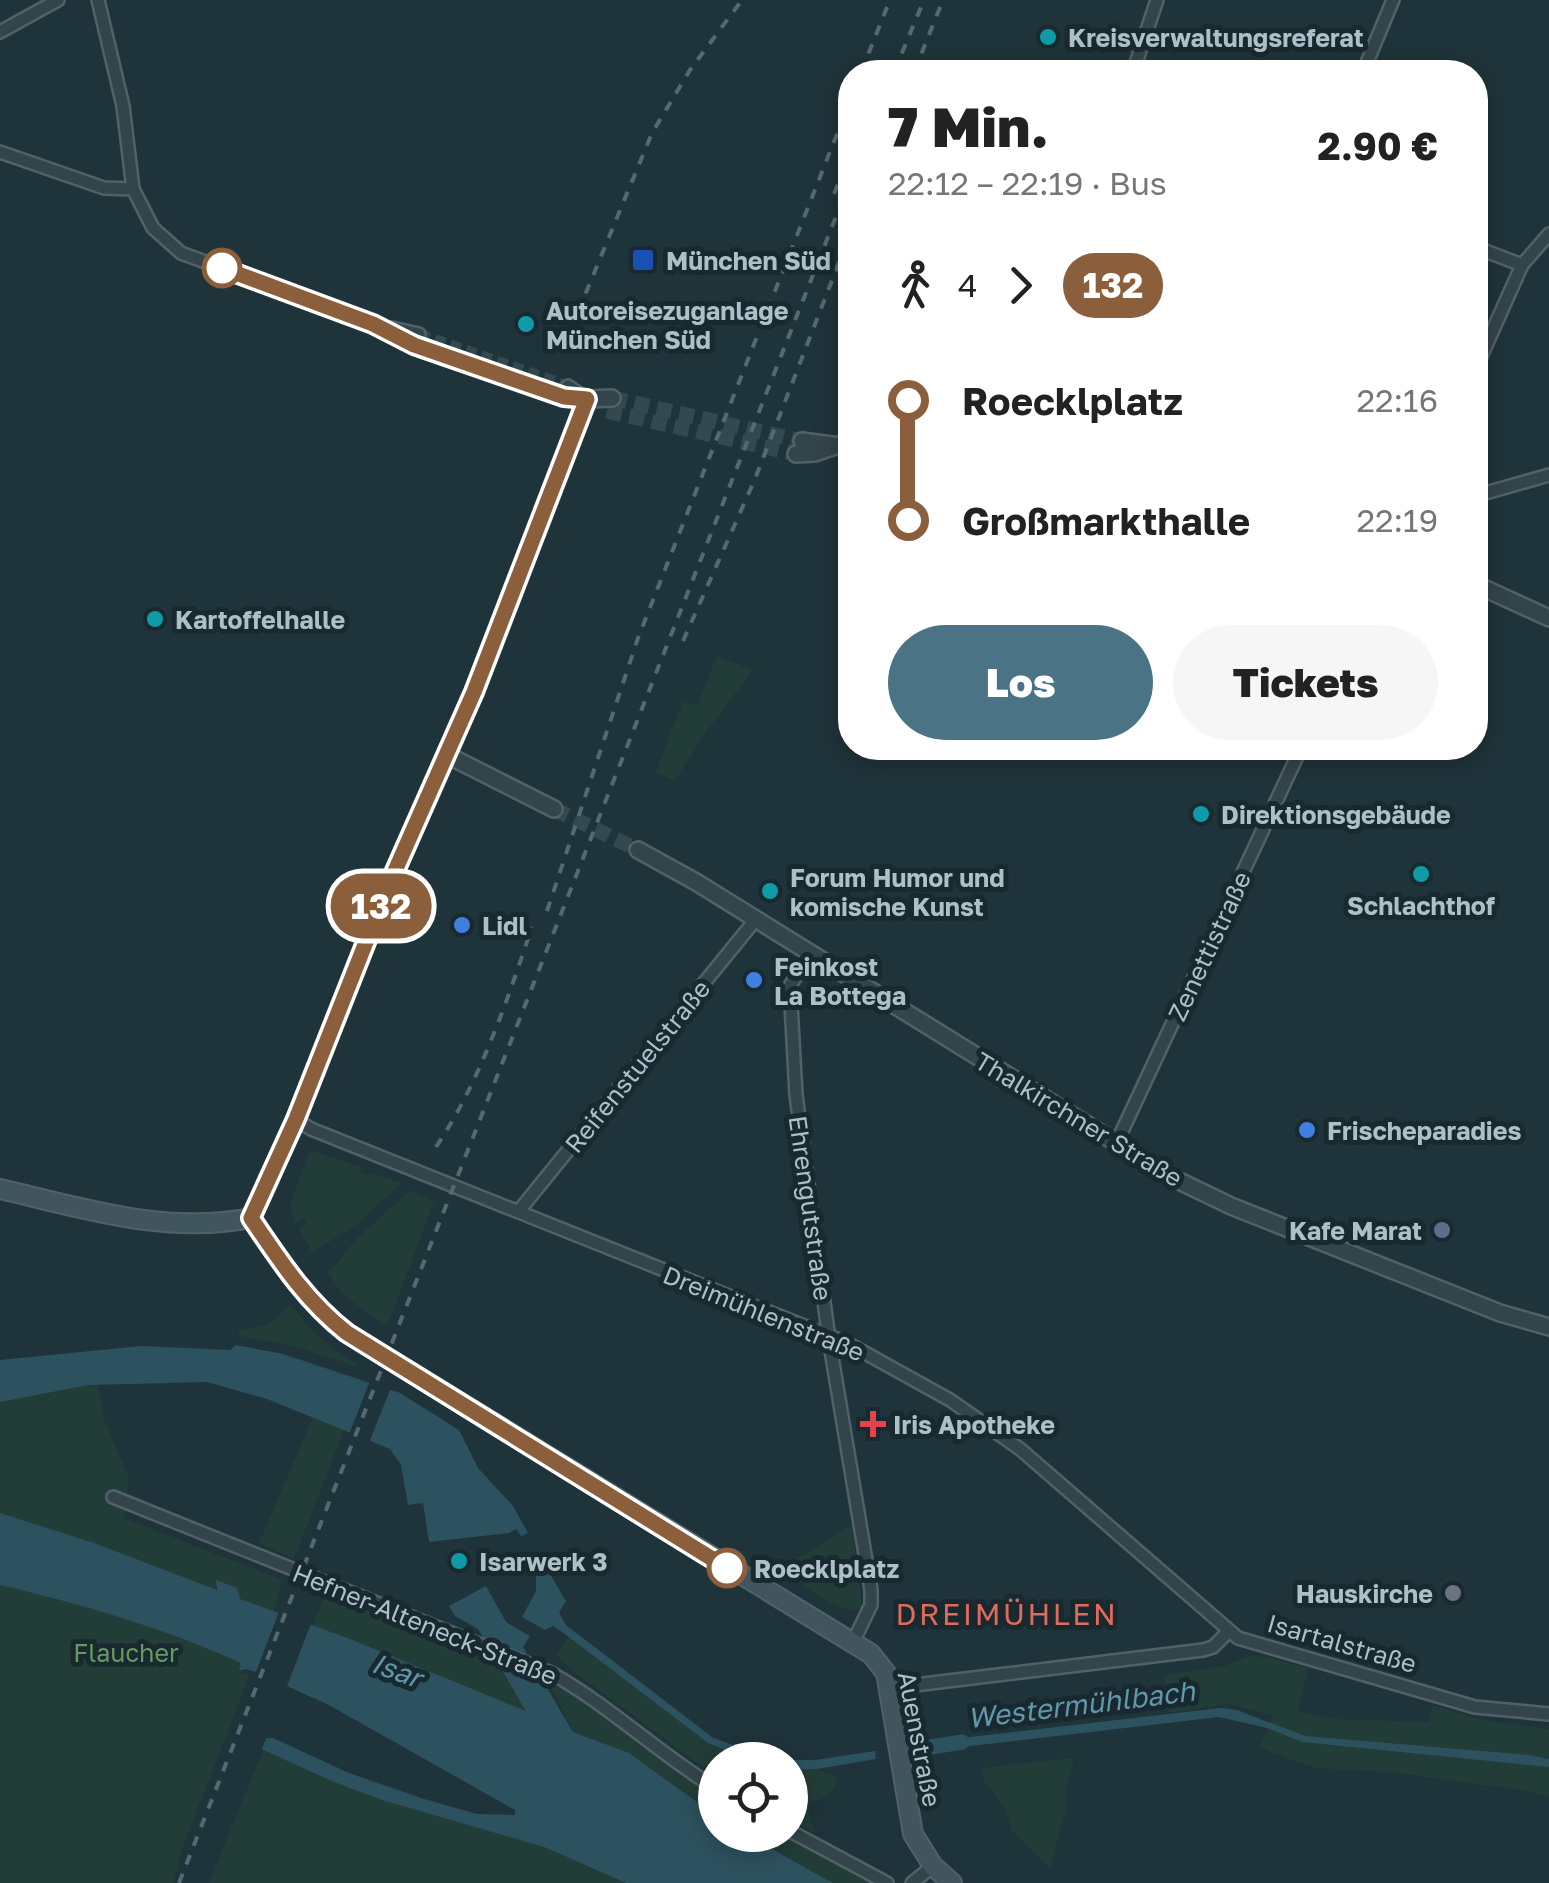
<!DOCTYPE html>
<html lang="de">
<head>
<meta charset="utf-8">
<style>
	:root { --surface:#fff; --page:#f6f6f6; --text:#222; --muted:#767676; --accent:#4a7385 }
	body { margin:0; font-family:"Golos Text",sans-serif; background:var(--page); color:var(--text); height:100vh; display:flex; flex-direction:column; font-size:38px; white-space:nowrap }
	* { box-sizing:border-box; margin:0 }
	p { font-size:32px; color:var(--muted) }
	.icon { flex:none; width:55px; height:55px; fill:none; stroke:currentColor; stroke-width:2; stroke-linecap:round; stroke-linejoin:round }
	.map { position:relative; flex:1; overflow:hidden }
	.drawer { position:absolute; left:838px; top:60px; width:650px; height:700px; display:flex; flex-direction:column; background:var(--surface); border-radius:40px; box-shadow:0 5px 25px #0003 }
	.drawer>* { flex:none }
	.badge { padding:0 20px; border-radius:32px; font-size:35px; line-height:65px }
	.fabs { position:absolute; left:698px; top:1742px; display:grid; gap:20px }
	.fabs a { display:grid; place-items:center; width:110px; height:110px; border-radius:50%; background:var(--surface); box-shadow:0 5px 25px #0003; font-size:50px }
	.map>.badge { position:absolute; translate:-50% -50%; box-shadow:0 0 0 5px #fff }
	.legs { display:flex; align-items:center; gap:15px; height:110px; padding:0 50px; font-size:32px }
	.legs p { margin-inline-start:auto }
	.headline { display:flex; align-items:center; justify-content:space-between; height:170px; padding:0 50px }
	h1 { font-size:55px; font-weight:800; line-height:75px }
	.primary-button { display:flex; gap:20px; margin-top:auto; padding:20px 50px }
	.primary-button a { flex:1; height:115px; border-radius:60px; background:var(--accent); color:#fff; font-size:40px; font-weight:800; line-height:115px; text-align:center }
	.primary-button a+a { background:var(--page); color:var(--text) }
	ul { padding:0 50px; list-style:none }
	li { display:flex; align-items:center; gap:35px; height:120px; font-size:38px }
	li i { display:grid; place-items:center; width:15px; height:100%; margin:0 12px; background:currentColor }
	li i::after { content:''; width:25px; height:25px; margin:-12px; border:8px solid; border-radius:50%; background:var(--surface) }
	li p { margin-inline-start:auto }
	li:first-child i { background:linear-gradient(#0000 50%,currentColor 0) }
	li:last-child i { background:linear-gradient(currentColor 50%,#0000 0) }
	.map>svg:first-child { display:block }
	.green { fill:#223d37 }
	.water { fill:#2d525f }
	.pier { fill:#1f333a }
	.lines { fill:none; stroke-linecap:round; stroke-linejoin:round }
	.canal { stroke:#2d525f; stroke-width:15 }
	.minor-tunnel { stroke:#34484f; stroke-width:11; stroke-dasharray:11 5.5; stroke-linecap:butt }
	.tertiary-tunnel { stroke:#34484f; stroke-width:15; stroke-dasharray:15 8; stroke-linecap:butt }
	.minor-casing { stroke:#506268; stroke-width:16 }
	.tertiary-casing { stroke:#506268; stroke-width:20 }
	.secondary-casing { stroke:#506268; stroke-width:22 }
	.minor { stroke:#33444a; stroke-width:11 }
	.tertiary { stroke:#33444a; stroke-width:15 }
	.secondary { stroke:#40555e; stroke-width:18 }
	.rail { stroke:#546a72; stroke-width:4; stroke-dasharray:10 10; stroke-linecap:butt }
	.line-1-casing { stroke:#fff; stroke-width:22 }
	.line-1 { stroke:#8b5e3c; stroke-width:15 }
	.culture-dot { fill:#0f9aa8; stroke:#18292f; stroke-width:4 }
	.transit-dot { fill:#1a4fb4; stroke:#18292f; stroke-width:4 }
	.stop-1-dot { fill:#fff; stroke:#8b5e3c; stroke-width:5 }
	.shop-dot { fill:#3f7fe0; stroke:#18292f; stroke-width:4 }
	.service-dot { fill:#5c6f8a; stroke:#18292f; stroke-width:4 }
	.health-dot { fill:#e0444e; stroke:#18292f; stroke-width:4 }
	.worship-dot { fill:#6b7280; stroke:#18292f; stroke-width:4 }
	.labels { text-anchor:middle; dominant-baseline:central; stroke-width:10; stroke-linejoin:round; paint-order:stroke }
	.poi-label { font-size:25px; font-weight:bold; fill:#adbfc7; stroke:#18292f; text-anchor:start }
	.street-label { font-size:25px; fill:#adbfc7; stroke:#18292f }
	.stop-label { font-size:25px; font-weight:bold; fill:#adbfc7; stroke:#18292f; text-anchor:start }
	.park-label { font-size:25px; fill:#679a62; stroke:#18292f }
	.water-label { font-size:28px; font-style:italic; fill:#6297aa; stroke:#18292f }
	.quarter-label { font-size:30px; letter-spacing:2.5px; fill:#df6b5b; stroke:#18292f }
</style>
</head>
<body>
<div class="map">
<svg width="1549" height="1883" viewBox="0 0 1549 1883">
	<rect width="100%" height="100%" fill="#1f333a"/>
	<path class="green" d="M717,656L753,670L707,731L674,782L656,772L683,701L697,706Z
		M313,1151L361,1167L360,1173L368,1176L370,1172L402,1183L357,1224L312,1253L299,1228L306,1223L304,1218L296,1222L290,1206L307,1157Z
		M410,1190L434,1201L387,1327L342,1294L327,1271L338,1262L357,1238Z
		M290,1305L320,1338L361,1368L296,1347L239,1336V1331L268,1324Z
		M82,1353L87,1385L98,1384L105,1422L129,1478L124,1518L282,1580L274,1612L181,1852L173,1883H0V1360Z
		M313,1417L344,1430L294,1559L259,1543Z
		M852,1525L862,1608C838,1617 804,1584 784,1571L797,1559Z
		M325,1594L499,1664L528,1712L312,1627Z
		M568,1637L708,1743L750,1760H715V1776L577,1674L556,1655Z
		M1250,1656L1269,1657L1308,1668L1298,1711L1334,1719L1429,1722L1433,1705L1482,1720L1549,1729V1797L1527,1791L1390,1772L1315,1768L1260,1748L1273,1715L1229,1704L1169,1713L1164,1675L1224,1666Z
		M550,1684L576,1694L715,1796V1815L629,1753L573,1732Z
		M263,1750L382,1800L544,1847L626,1883H209Z
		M1072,1758L1073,1768L1065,1790L1066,1808L1050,1868L1012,1831L1005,1809L984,1781L982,1768Z
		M817,1769L835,1776L837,1783L830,1793L807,1805L814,1832L790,1819V1770Z
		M747,1835H781L871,1883H833Z"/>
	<path class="water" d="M236,1345L283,1354L400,1393L459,1430L478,1468L513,1506L528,1533L521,1536L516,1529L509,1533L429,1542L423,1503L408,1505L401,1465L390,1449L267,1399L207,1382L88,1385L0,1402V1360L141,1346L230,1350Z
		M0,1513L94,1543L217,1590L216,1580L237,1588L240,1599L350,1639L526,1711L478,1629L455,1616L449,1606L486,1586L506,1622L530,1636L523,1647L573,1732L629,1753L715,1815V1835H747L833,1883H626L544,1847L382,1800L334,1782L239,1739L273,1738L349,1773L424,1799L477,1814L515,1815V1810L327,1704L252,1671H239L241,1663C165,1628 81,1604 0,1585Z
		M544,1564L566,1601L559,1613L566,1625L712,1737L756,1754L786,1760H750L708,1743L562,1632L553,1626L545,1630L522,1617L536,1591V1568Z
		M1220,1708L1237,1710L1305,1736L1529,1755L1549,1759V1767L1303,1742L1267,1728L1219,1717L945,1749L944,1740Z
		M875,1751L876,1759L817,1769L790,1770V1760H815Z"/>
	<path class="pier" d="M371,1378L392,1385L368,1445L348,1437Z
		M280,1609L312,1621L287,1686L297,1691L303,1699L251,1675L234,1672L246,1669L256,1672Z
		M268,1733L260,1754L234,1740L238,1734Z"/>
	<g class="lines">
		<path class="canal" d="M913,1750L962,1742"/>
		<path class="minor-tunnel" d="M419,334L568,386
			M415,345L565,397"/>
		<path class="tertiary-tunnel" d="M612,398L802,441
			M607,411L796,454
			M554,809L638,850"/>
		<g class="minor-casing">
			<path id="minor" d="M98,0L123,106L133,189L153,228L181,253L373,324L415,345
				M0,32L58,0
				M1133,72L1157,0
				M1363,72L1393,0
				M0,152L104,188L133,189
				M1475,247L1522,265
				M392,328L419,334
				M1475,370L1522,265L1549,234
				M568,386L587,399
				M565,397L587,399
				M1475,496L1549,475
				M810,952L790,986L796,1095L829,1339L871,1590V1605L853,1642
				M295,1119L311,1129L849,1344L950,1400L1020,1449L1238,1638L1475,1707L1549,1714
				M1116,1144L1301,748
				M518,1212L756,919
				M113,1497L551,1673C610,1706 658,1753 715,1788
				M890,1688L1203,1650L1213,1647L1228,1632
				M790,1831L887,1883
				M912,1883L933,1866"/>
		</g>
		<g class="tertiary-casing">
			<path id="tertiary" d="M587,399L612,398
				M802,441L832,445
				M796,454L815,453L850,441
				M1475,584L1549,618
				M447,755L554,809
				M414,828L474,693L587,399
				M638,850L696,882L1173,1178L1231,1206L1500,1313L1549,1327
				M251,1218L295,1119L404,849"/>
		</g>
		<g class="secondary-casing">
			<path id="secondary" d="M0,1189C83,1208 165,1235 251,1218C280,1261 306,1301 347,1333L871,1654L886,1673L913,1834L933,1866L952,1883"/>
		</g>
		<use href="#minor" class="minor"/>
		<use href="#tertiary" class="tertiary"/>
		<use href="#secondary" class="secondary"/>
		<path class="rail" d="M861,72L890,0
			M894,72L924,0
			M914,72L943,0
			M834,194L850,153
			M578,312L652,133L690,70L742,0
			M683,641L755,479L850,234
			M547,911L638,638L850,101
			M436,1147C480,1082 507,1001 532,927
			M179,1883L850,181"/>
	</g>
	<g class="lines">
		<g class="line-1-casing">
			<path id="line-1" d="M222,268L373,324L414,345L564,397L587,399L474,692L387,889L296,1119L251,1218C280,1261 306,1301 347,1333L727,1568"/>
		</g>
		<use href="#line-1" class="line-1"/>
	</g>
	<g class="culture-dot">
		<circle cx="1048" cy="37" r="10"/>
		<circle cx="526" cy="324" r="10"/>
		<circle cx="155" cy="619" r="10"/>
		<circle cx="1201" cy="814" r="10"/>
		<circle cx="1421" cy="874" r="10"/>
		<circle cx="770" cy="891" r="10"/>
		<circle cx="459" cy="1561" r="10"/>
	</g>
	<rect class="transit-dot" x="631" y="248" width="24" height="24" rx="5"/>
	<g class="stop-1-dot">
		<circle cx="222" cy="268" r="18"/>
		<circle cx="727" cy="1568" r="18"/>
	</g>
	<g class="shop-dot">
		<circle cx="462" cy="925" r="10"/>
		<circle cx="754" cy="980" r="10"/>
		<circle cx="1307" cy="1130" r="10"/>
	</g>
	<circle class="service-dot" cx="1442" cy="1230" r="10"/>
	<path class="health-dot" d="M868 1409h10v10h10v10h-10v10h-10v-10h-10v-10h10z"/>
	<circle class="worship-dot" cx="1453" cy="1593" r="10"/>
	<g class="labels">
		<g class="poi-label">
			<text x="1068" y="37">Kreisverwaltungsreferat</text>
			<text x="666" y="260">München Süd</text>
			<text x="546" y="310">Autoreisezuganlage<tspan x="546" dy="29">München Süd</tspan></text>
			<text x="175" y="619">Kartoffelhalle</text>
			<text x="1221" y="814">Direktionsgebäude</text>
			<text x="790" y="877">Forum Humor und<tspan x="790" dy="29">komische Kunst</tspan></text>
			<text x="1421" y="905" text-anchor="middle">Schlachthof</text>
			<text x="482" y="925">Lidl</text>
			<text x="774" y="966">Feinkost<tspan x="774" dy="29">La Bottega</tspan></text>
			<text x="1327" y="1130">Frischeparadies</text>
			<text x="1422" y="1230" text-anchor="end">Kafe Marat</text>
			<text x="893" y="1424">Iris Apotheke</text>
			<text x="479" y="1561">Isarwerk 3</text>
			<text x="1433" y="1593" text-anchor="end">Hauskirche</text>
		</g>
		<g class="street-label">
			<text transform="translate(1209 946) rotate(-65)">Zenettistraße</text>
			<text transform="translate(637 1066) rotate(-51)">Reifenstuelstraße</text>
			<text transform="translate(1079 1119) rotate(31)">Thalkirchner Straße</text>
			<text transform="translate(811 1208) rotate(82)">Ehrengutstraße</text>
			<text transform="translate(764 1313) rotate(22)">Dreimühlenstraße</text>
			<text transform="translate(425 1624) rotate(22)">Hefner-Alteneck-Straße</text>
			<text transform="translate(1342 1643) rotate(16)">Isartalstraße</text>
			<text transform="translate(920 1739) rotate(79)">Auenstraße</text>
		</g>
		<g class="stop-label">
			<text x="754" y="1568">Roecklplatz</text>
		</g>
		<g class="park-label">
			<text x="126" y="1652">Flaucher</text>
		</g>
		<g class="water-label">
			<text transform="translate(397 1670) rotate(20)">Isar</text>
			<text transform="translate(1081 1704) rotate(-7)">Westermühlbach</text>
		</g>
		<g class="quarter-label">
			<text x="1007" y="1614">DREIMÜHLEN</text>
		</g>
	</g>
</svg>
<div class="fabs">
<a><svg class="icon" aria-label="locate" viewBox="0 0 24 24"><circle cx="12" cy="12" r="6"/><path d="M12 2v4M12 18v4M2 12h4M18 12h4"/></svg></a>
</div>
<b class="badge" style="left:381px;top:906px;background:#8b5e3c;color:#fff">132</b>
<section class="drawer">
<div class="headline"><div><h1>7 Min.</h1><p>22:12 – 22:19 · Bus</p></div><b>2.90 €</b></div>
<div class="legs"><svg class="icon" aria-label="walk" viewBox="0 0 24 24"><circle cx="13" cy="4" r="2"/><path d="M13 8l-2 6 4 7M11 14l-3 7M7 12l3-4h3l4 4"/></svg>4<svg class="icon" aria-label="forward" viewBox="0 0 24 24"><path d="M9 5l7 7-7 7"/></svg><b class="badge" style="background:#8b5e3c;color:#fff">132</b></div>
<ul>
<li><i style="color:#8b5e3c"></i><b>Roecklplatz</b><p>22:16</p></li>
<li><i style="color:#8b5e3c"></i><b>Großmarkthalle</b><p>22:19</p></li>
</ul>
<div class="primary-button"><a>Los</a><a>Tickets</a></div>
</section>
</div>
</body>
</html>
